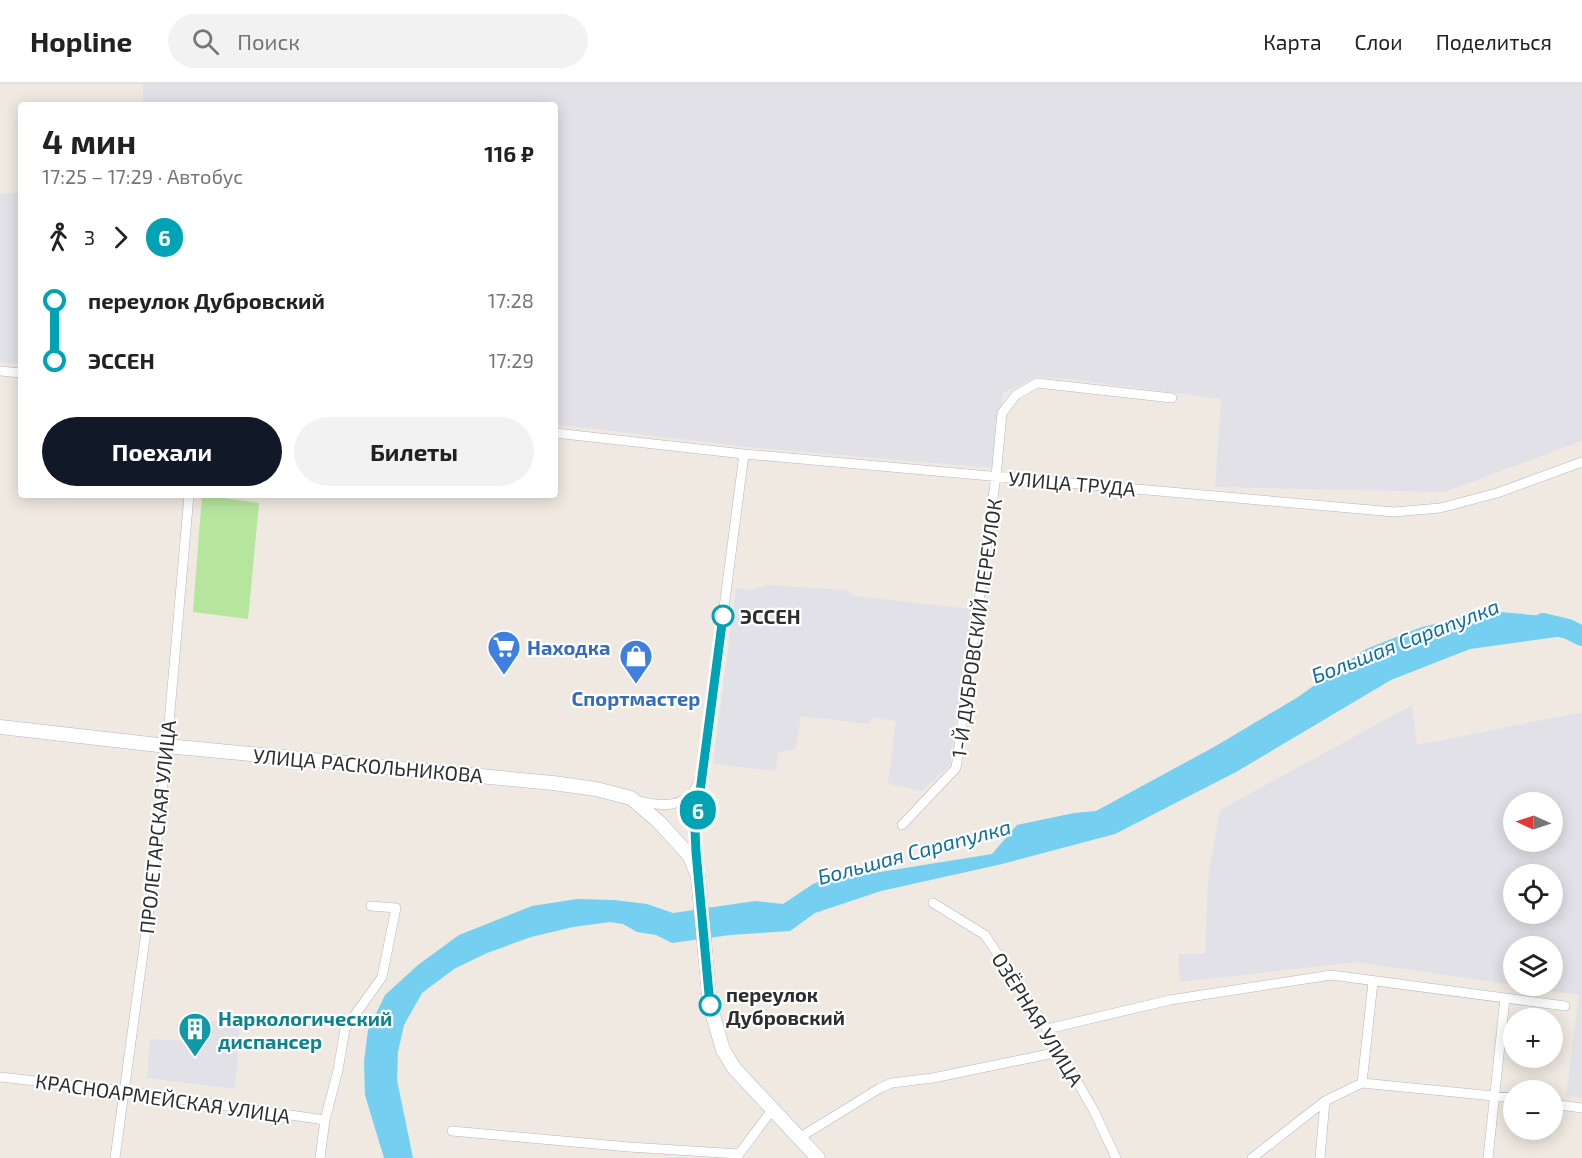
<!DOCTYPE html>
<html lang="ru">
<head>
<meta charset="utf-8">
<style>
	:root { --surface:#fff; --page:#f2f2f2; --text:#222; --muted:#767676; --line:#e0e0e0; --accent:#111827 }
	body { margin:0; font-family:"Exo 2",sans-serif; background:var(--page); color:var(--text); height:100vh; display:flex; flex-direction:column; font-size:22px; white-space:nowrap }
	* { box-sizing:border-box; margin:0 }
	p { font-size:20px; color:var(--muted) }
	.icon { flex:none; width:33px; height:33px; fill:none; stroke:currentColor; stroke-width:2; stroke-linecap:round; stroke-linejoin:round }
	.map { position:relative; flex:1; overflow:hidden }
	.side { position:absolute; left:18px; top:18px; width:540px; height:396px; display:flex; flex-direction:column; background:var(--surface); border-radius:6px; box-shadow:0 3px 15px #0003 }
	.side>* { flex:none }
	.badge { padding:0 12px; border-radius:20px; font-size:21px; line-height:39px }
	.needle { width:39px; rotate:273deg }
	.tools { position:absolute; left:1503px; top:708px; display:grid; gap:12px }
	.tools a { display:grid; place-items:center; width:60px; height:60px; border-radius:50%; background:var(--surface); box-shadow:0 3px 15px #0003; font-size:30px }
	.map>.badge { position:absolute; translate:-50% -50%; box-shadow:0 0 0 3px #fff }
	.legs { display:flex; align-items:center; gap:9px; height:66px; padding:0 24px; font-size:20px }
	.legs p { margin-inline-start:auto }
	.headline { display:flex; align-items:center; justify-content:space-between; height:102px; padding:0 24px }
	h1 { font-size:33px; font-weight:700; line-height:45px }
	.primary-button { display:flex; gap:12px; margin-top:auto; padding:12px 24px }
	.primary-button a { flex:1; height:69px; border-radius:36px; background:var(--accent); color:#fff; font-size:24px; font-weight:700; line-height:69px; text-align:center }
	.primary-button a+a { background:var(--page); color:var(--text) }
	ul { padding:0 24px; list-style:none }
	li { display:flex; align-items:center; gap:21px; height:60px; font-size:22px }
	li i { display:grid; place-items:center; width:9px; height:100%; margin:0 8px; background:currentColor }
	li i::after { content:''; width:15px; height:15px; margin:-8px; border:4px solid; border-radius:50%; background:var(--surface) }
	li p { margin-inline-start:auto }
	li:first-child i { background:linear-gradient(#0000 50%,currentColor 0) }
	li:last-child i { background:linear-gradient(currentColor 50%,#0000 0) }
	header { display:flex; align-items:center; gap:36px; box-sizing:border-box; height:84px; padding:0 30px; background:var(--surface); border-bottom:2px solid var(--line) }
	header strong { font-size:28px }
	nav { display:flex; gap:33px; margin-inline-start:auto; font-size:21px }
	.search { width:420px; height:54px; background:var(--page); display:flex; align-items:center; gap:15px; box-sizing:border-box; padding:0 21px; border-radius:33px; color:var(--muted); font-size:22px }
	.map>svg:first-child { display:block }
	.industrial { fill:#e3e1e8; fill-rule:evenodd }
	.green { fill:#b6e59e }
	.water { fill:#75cff0 }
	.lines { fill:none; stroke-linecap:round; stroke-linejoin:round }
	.river { stroke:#75cff0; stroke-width:20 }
	.street-casing { stroke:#b4b7c1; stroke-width:10 }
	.secondary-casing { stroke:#b4b7c1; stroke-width:15 }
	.street { stroke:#fff; stroke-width:9 }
	.secondary { stroke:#fff; stroke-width:14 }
	.line-1-casing { stroke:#fff; stroke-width:14 }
	.line-1 { stroke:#00a3b4; stroke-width:9 }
	.stop-1-dot { fill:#fff; stroke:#00a3b4; stroke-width:3 }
	.labels { text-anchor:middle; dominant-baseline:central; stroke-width:4.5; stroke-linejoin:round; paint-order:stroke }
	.street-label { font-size:20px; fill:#2e2e2e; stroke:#fff }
	.stop-label { font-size:20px; font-weight:bold; fill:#2e2e2e; stroke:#fff; text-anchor:start }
	.shop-label { font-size:20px; font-weight:bold; fill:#366cbe; stroke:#fff; text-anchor:start }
	.culture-label { font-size:20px; font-weight:bold; fill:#0d838f; stroke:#fff; text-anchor:start }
	.water-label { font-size:21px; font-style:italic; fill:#0d6fa3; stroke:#fff }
</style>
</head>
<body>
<header>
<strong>Hopline</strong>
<div class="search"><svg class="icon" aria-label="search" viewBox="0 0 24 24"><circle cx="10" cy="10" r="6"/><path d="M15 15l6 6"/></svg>Поиск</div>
<nav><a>Карта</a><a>Слои</a><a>Поделиться</a></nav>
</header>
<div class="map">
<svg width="1582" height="1074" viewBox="0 0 1582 1074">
	<rect width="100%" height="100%" fill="#efe9e1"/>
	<path class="industrial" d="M143,0H1582V357L1444,408L1215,403L1221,315L1069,295L1036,293L1003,309L994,384L747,363L555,340V21H143Z
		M21,109V280L0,278V110Z
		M767,501L846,506L855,512L972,525L950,681L922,707L888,700L896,637L872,633L869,640L801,632L795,665L778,668L776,687L713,680L736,504L751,506Z
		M1412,621L1417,661L1582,628V1014L1566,1012L1579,911L1516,902H1552V862H1514L1513,901L1357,878L1180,898L1178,870H1205L1208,795L1220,726ZM1552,718V758H1514V718ZM1552,790V830H1514V790Z
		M205,936L240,940L235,1005L147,994L150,955L203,958Z"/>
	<path class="green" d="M202,411L259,419L248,535L193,528Z"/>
	<path class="water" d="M1490,527L1544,532L1569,542L1564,552L1470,565L1391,596L1236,688L1115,750L1002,780L881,807L815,829L790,847L730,851L672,859L656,851L637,848L623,840L610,838L573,843L531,853L487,869L454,885L422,909L404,941L398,968L397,996L413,1074H384L365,1011L364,978L368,946L385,911L418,881L459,851L532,822L577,815L614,816L647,820L673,829L755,817L783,820L813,800L823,796L843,794L992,770L1017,741L1074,729L1096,727L1214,663L1298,613L1366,565L1422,543Z"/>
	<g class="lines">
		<path class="river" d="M1543,539L1568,545L1582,552"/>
		<g class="street-casing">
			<path id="street" d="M0,287L21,289
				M555,349L744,370L1394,428L1440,424L1497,409L1582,378
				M636,716C661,723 688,726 700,695
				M902,741L956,684L996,392L1002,329L1016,311L1037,299L1172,314
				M697,780L695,746L744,370
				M933,819L985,851L1047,945L1094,1027L1116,1074
				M1047,945L1170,916L1331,891L1565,922
				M0,993L124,1007L325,1036
				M1362,999L1514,1014
				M1362,999L1373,898
				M1552,1020L1582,1024
				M452,1047L629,1063L739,1070
				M799,1054L880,1004L892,999L933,994L1059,968
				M115,1074L152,804L167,662L189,411
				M320,1074L325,1036L338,986L345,945L382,893L396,824L371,822
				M738,1074L739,1070L772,1026
				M1252,1074L1325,1017L1362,999
				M1320,1074L1325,1017
				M1488,1074L1505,914"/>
		</g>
		<g class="secondary-casing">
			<path id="secondary" d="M0,643L167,662L553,699L596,705L631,714L659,738L689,771L698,792L710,921L723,966L734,984L818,1074"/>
		</g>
		<use href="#street" class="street"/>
		<use href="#secondary" class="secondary"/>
	</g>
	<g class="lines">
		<g class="line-1-casing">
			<path id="line-1" d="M710,921L696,768L695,746L723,532"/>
		</g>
		<use href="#line-1" class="line-1"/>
	</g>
	<defs>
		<g id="supermarket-pin" transform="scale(1.725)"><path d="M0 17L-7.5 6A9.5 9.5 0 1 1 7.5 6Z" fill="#3f7fe0" stroke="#fff"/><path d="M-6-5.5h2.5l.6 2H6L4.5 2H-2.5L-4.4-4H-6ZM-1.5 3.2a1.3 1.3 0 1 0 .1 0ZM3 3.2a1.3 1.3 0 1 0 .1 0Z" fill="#fff"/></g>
		<g id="shop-pin" transform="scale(1.725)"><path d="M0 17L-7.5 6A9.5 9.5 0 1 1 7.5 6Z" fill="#3f7fe0" stroke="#fff"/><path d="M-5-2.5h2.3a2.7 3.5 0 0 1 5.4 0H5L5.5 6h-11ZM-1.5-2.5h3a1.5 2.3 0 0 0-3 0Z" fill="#fff"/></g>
		<g id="building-pin" transform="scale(1.725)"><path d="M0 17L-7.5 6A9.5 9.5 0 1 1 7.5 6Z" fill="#0f9aa8" stroke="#fff"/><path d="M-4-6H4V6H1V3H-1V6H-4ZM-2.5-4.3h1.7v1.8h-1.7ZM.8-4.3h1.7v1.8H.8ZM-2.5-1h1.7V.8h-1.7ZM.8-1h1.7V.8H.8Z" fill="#fff"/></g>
	</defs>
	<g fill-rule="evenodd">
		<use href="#supermarket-pin" x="504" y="563"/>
		<use href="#shop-pin" x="636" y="572"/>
		<use href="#building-pin" x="195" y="945"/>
	</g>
	<g class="stop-1-dot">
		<circle cx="723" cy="532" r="10"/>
		<circle cx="710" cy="921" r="10"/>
	</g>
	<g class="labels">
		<g class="street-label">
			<text transform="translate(1072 399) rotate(5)">УЛИЦА ТРУДА</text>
			<text transform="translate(976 544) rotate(-82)">1-Й ДУБРОВСКИЙ ПЕРЕУЛОК</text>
			<text transform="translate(368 681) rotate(5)">УЛИЦА РАСКОЛЬНИКОВА</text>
			<text transform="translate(157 743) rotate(-84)">ПРОЛЕТАРСКАЯ УЛИЦА</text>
			<text transform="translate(1038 935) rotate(58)">ОЗЁРНАЯ УЛИЦА</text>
			<text transform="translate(163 1014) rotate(8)">КРАСНОАРМЕЙСКАЯ УЛИЦА</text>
		</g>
		<g class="stop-label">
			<text x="740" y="532">ЭССЕН</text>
			<text x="726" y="910">переулок<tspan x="726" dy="23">Дубровский</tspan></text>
		</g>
		<g class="shop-label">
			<text x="527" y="563">Находка</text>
			<text x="636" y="614" text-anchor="middle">Спортмастер</text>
		</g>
		<g class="culture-label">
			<text x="218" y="934">Наркологический<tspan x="218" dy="23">диспансер</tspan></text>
		</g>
		<g class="water-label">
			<text transform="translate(1405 556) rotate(-21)">Большая Сарапулка</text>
			<text transform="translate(914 767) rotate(-15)">Большая Сарапулка</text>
		</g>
	</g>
</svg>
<div class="tools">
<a><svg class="needle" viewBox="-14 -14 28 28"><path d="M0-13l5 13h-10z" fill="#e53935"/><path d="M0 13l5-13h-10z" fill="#767676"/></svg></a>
<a><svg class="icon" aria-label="locate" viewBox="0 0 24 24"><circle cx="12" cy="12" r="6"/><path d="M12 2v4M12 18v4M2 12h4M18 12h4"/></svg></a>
<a><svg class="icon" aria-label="layers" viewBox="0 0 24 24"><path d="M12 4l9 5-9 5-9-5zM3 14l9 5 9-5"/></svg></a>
<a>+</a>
<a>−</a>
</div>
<b class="badge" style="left:698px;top:726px;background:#00a3b4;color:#fff">6</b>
<section class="side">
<div class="headline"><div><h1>4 мин</h1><p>17:25 – 17:29 · Автобус</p></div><b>116 ₽</b></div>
<div class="legs"><svg class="icon" aria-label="walk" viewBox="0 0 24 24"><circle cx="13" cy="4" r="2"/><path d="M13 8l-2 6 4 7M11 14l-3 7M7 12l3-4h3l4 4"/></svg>3<svg class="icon" aria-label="forward" viewBox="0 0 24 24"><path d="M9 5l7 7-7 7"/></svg><b class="badge" style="background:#00a3b4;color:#fff">6</b></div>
<ul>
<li><i style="color:#00a3b4"></i><b>переулок Дубровский</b><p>17:28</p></li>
<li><i style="color:#00a3b4"></i><b>ЭССЕН</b><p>17:29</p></li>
</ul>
<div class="primary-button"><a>Поехали</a><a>Билеты</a></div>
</section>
</div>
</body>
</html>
